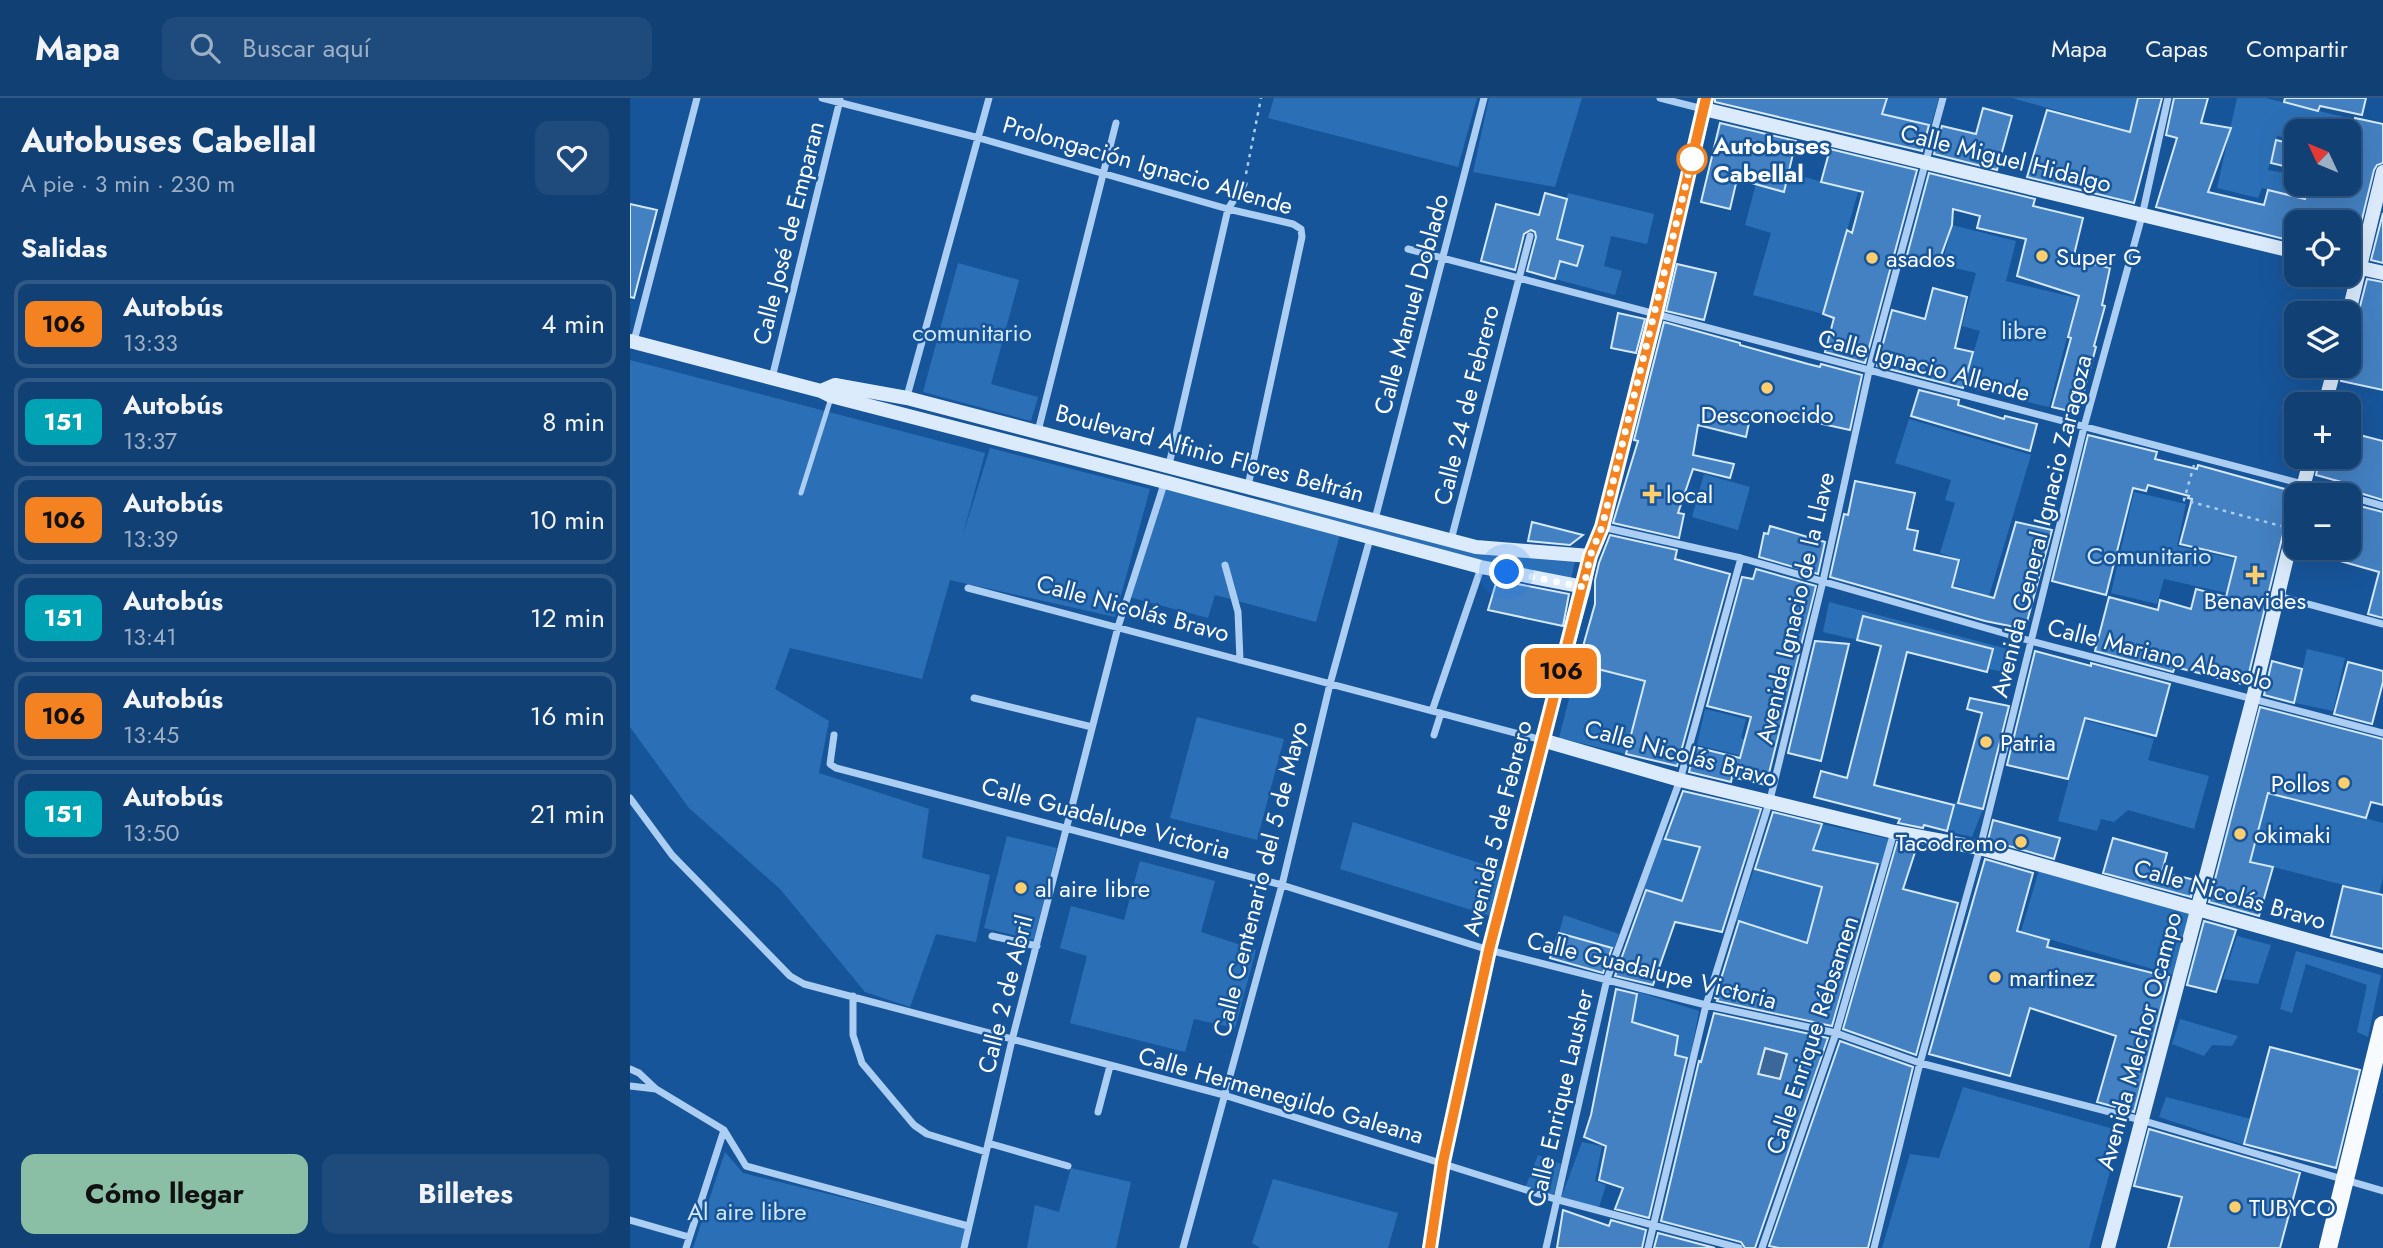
<!DOCTYPE html>
<html lang="es">
<head>
<meta charset="utf-8">
<style>
	:root { --surface:#114074; --page:#1e4b7c; --text:#f1f3f6; --muted:#9cafc5; --line:#305986; --accent:#8abfa5 }
	body { margin:0; font-family:Jost,sans-serif; background:var(--page); color:var(--text); height:100vh; display:flex; flex-direction:column; font-size:26px; white-space:nowrap }
	* { box-sizing:border-box; margin:0 }
	p { font-size:23px; color:var(--muted) }
	.icon { flex:none; width:38px; height:38px; fill:none; stroke:currentColor; stroke-width:2; stroke-linecap:round; stroke-linejoin:round }
	.map { position:relative; flex:1; overflow:hidden }
	.drawer { display:flex; flex-direction:column; background:var(--surface); width:630px }
	.drawer>* { flex:none }
	.badge { padding:0 14px; border-radius:10px; font-size:24px; line-height:46px }
	.needle { width:46px; rotate:314deg }
	.tools { position:absolute; left:1654px; top:21px; display:grid; gap:14px }
	.tools a { display:grid; place-items:center; width:77px; height:77px; border-radius:14px; background:var(--surface); box-shadow:0 7px 28px #0002,0 0 0 2px var(--line); font-size:35px }
	.you { position:absolute; width:35px; height:35px; margin:-18px; border:5px solid #fff; border-radius:50%; background:#1a73e8; box-shadow:0 0 0 10px #1a73e833 }
	.map>.badge { position:absolute; translate:-50% -50%; box-shadow:0 0 0 4px #fff }
	h2 { padding:0 21px; font-size:26px; line-height:63px }
	.round { display:grid; place-items:center; flex:none; width:74px; height:74px; border-radius:14px; background:var(--page) }
	.headline { display:flex; align-items:center; justify-content:space-between; height:119px; padding:0 21px }
	h1 { font-size:33px; font-weight:700; line-height:52px }
	.action { display:flex; gap:14px; margin-top:auto; padding:14px 21px }
	.action a { flex:1; height:80px; border-radius:14px; background:var(--accent); color:#111; font-size:28px; font-weight:700; line-height:80px; text-align:center }
	.action a+a { background:var(--page); color:var(--text) }
	ul { padding:0; list-style:none }
	li { display:flex; align-items:center; gap:21px; height:88px; margin:0 14px 10px; padding:0 7px; border:4px solid var(--line); border-radius:14px }
	li div { flex:1 }
	li b { display:block; font-size:26px }
	li em { font-style:normal }
	li .badge { min-width:77px; font-weight:700; text-align:center }
	header { display:flex; align-items:center; gap:42px; box-sizing:border-box; height:98px; padding:0 35px; background:var(--surface); border-bottom:2px solid var(--line) }
	header strong { font-size:33px }
	nav { display:flex; gap:38px; margin-inline-start:auto; font-size:24px }
	.search { width:490px; height:63px; background:var(--page); display:flex; align-items:center; gap:18px; box-sizing:border-box; padding:0 24px; border-radius:14px; color:var(--muted); font-size:26px }
	main { display:flex; flex:1; min-height:0 }
	.map>svg:first-child { display:block }
	.green { fill:#2b70b7 }
	.water { fill:#3b6799; stroke:#9fcaf4; stroke-width:2 }
	.building { fill:#4481c2; stroke:#d4e8fc; stroke-width:2; fill-rule:evenodd }
	.lines { fill:none; stroke-linecap:round; stroke-linejoin:round }
	.path { stroke:#accef2; stroke-width:2.5; stroke-dasharray:3.5 5; stroke-linecap:butt }
	.lane { stroke:#accef2; stroke-width:5 }
	.street { stroke:#accef2; stroke-width:7 }
	.secondary { stroke:#dbebfc; stroke-width:14 }
	.primary { stroke:#f7faff; stroke-width:18 }
	.line-casing { stroke:#fff; stroke-width:16 }
	.line { stroke:#f58220; stroke-width:10 }
	.walk { stroke:#fff; stroke-width:7; stroke-dasharray:0 12.6 }
	.stop-dot { fill:#fff; stroke:#f58220; stroke-width:3.5 }
	.poi-dot { fill:#ffcf6d; stroke:#17559a; stroke-width:2.5 }
	.labels { text-anchor:middle; dominant-baseline:central; stroke-width:5; stroke-linejoin:round; paint-order:stroke }
	.stop-label { font-size:24px; font-weight:bold; fill:#fff; stroke:#17559a; text-anchor:start }
	.street-label { font-size:24px; fill:#fff; stroke:#17559a }
	.poi-label { font-size:24px; fill:#fff; stroke:#17559a; text-anchor:start }
	.park-label { font-size:24px; fill:#d4e8fc; stroke:#17559a }
</style>
</head>
<body>
<header>
<strong>Mapa</strong>
<div class="search"><svg class="icon" aria-label="search" viewBox="0 0 24 24"><circle cx="10" cy="10" r="6"/><path d="M15 15l6 6"/></svg>Buscar aquí</div>
<nav><a>Mapa</a><a>Capas</a><a>Compartir</a></nav>
</header>
<main>
<section class="drawer">
<div class="headline"><div><h1>Autobuses Cabellal</h1><p>A pie · 3 min · 230 m</p></div><a class="round"><svg class="icon" aria-label="heart" viewBox="0 0 24 24"><path d="M12 20l-8-8c-3-5 5-10 8-4 3-6 11-1 8 4z"/></svg></a></div>
<h2>Salidas</h2>
<ul>
<li><span class="badge" style="background:#f58220;color:#111">106</span><div><b>Autobús</b><p>13:33</p></div><em>4 min</em></li>
<li><span class="badge" style="background:#00a3b4;color:#fff">151</span><div><b>Autobús</b><p>13:37</p></div><em>8 min</em></li>
<li><span class="badge" style="background:#f58220;color:#111">106</span><div><b>Autobús</b><p>13:39</p></div><em>10 min</em></li>
<li><span class="badge" style="background:#00a3b4;color:#fff">151</span><div><b>Autobús</b><p>13:41</p></div><em>12 min</em></li>
<li><span class="badge" style="background:#f58220;color:#111">106</span><div><b>Autobús</b><p>13:45</p></div><em>16 min</em></li>
<li><span class="badge" style="background:#00a3b4;color:#fff">151</span><div><b>Autobús</b><p>13:50</p></div><em>21 min</em></li>
</ul>
<div class="action"><a>Cómo llegar</a><a>Billetes</a></div>
</section>
<div class="map">
<svg width="1753" height="1150" viewBox="0 0 1753 1150">
	<rect width="100%" height="100%" fill="#17559a"/>
	<path class="green" d="M644,0H847L828,69L638,20Z
		M859,0H952L925,89L843,74Z
		M1257,0H1309L1301,27L1253,15Z
		M1382,0H1509L1500,33Z
		M1607,0H1635L1718,20L1715,33H1666V42L1647,38L1638,72L1666,77V86H1671L1666,99L1632,90L1628,100L1587,90Z
		M1160,75L1228,94L1193,216L1123,197L1141,135L1115,127L1126,86L1154,93Z
		M938,95L1024,116L1017,146L981,138L974,168L992,173L985,197L925,181L930,163L947,168L953,148L927,141Z
		M1322,127L1386,143L1376,183L1447,200L1419,309L1333,289L1350,233L1332,228L1346,175L1312,167Z
		M328,165L389,182L361,286L408,299L401,323L293,294Z
		M0,262L355,355L332,440L360,350L520,391L485,519L320,482L292,581L160,550L145,591L199,623L189,675L299,711L292,760L360,777L346,844L306,836L280,909L235,894L150,791L59,710L0,629Z
		M1279,321L1401,357L1359,498L1323,487L1331,462L1310,455L1325,405L1315,402L1321,382L1265,365Z
		M1074,376L1120,389L1108,432L1062,419Z
		M530,385L711,433L686,524L585,497L578,520L499,499Z
		M1504,394L1556,406L1547,448L1605,461L1597,495L1534,481L1527,506L1481,495Z
		M606,398L649,405L748,427L946,459L941,481L860,467Z
		M1199,504L1385,553L1380,575L1358,571L1363,551L1234,518L1227,542L1193,534Z
		M1677,551L1715,560L1703,613L1665,605Z
		M948,566L1015,583L996,656L929,640Z
		M1075,611L1116,621L1111,640L1117,642L1113,658L1067,647Z
		M567,619L654,641L627,742L540,720Z
		M1455,622L1524,641L1518,662L1579,678L1564,731L1498,712L1484,724L1471,721L1467,733L1428,723Z
		M1638,695L1753,725V779L1749,796L1620,763Z
		M1325,704L1353,711L1342,739L1317,733Z
		M723,724L874,773L867,820L710,771Z
		M1192,726L1259,741L1252,767L1184,752Z
		M377,738L427,750L404,842L354,830Z
		M1032,740L1070,749L1052,803L1013,791Z
		M510,763L585,783L571,834L626,852L605,930L564,921L555,954L440,925L457,858L430,850L441,808L494,822Z
		M1410,769L1561,814L1543,877L1391,833Z
		M1124,771L1192,789L1176,845L1106,823Z
		M934,817L989,836L984,851L929,835Z
		M1607,838L1641,847L1628,886L1593,881Z
		M1666,853L1751,877L1738,939L1727,934L1737,887L1676,866L1662,915L1650,911Z
		M1008,894L1069,913L1060,961L1045,957L1048,938L1002,924Z
		M1550,921L1608,938L1602,948L1582,947L1574,958L1542,946Z
		M1333,989L1491,1033L1459,1150H1252L1280,1056L1309,1060Z
		M1536,999L1621,1021L1614,1047L1529,1019Z
		M952,1044L972,1048L965,1083L976,1087L969,1109L931,1100Z
		M95,1054L113,1075L337,1130L332,1150H63Z
		M908,1057L931,1066L924,1097L896,1088Z
		M441,1070L501,1084L486,1150H397L405,1107L429,1114Z
		M643,1081L768,1115L758,1150H630L622,1145Z"/>
	<path class="water" d="M1135,950L1157,956L1150,981L1128,976Z"/>
	<path class="building" d="M1085,0H1257L1252,16L1299,27L1292,53L1085,4Z
		M1508,0H1532L1504,105L1397,79L1417,12L1500,34Z
		M1544,0H1578L1571,25L1601,30L1578,94L1634,107L1638,92L1675,101L1679,86H1718V45L1725,20L1753,26V65L1747,67L1744,72L1723,158H1718V124H1666V144L1526,109L1547,40L1536,37Z
		M1655,0H1736L1732,17L1690,8L1688,13L1654,4Z
		M1353,10L1382,18L1367,72L1304,56L1312,28L1346,36Z
		M1090,25L1166,43L1154,94L1107,81L1100,111L1071,104Z
		M1646,42L1666,47V71L1641,65Z
		M1200,51L1287,72L1235,265L1195,254L1204,220L1193,216L1217,132L1222,135L1233,94L1191,84Z
		M1299,75L1405,101L1403,108L1453,120L1443,161L1480,170L1472,207L1475,208L1464,248L1466,249L1448,315L1422,309L1441,240L1438,239L1449,198L1387,178L1396,141L1347,130L1350,118L1323,111L1322,127L1307,169L1276,161Z
		M915,95L937,101L927,141L953,148L947,168L930,163L925,181L897,173L906,139L905,134L901,132L894,136L885,172L851,163L866,106L909,117Z
		M0,106L27,112L4,200L0,199Z
		M1753,115V165L1741,162Z
		M1047,166L1086,175L1074,222L1036,213Z
		M1737,181L1753,184V292L1711,283L1714,268H1718V247L1722,229H1724L1727,220Z
		M1303,190L1337,199L1325,250L1343,254L1333,290L1247,268L1262,212L1295,221Z
		M988,215L1015,221L1006,255L981,250Z
		M1034,224L1110,245V247L1178,266L1190,269L1191,266L1232,277L1220,332L1165,320L1121,315L1116,339L1068,327L1063,357L1104,366L1100,380L1063,371L1048,415L1054,416L1049,440L983,425L1008,343L1004,342Z
		M1289,292L1329,302L1328,307L1374,321L1375,318L1407,326L1400,353L1281,318Z
		M1718,334L1753,343V402L1713,390L1715,385L1686,377L1690,359H1718Z
		M1458,337L1527,354L1525,361L1567,371L1568,367L1662,393L1666,413L1660,415L1657,420L1616,587L1545,569L1543,574L1465,553L1479,499L1528,512L1530,502L1561,511L1566,491L1596,499L1606,459L1550,446L1562,401L1558,400L1559,398L1518,387L1516,393L1503,390L1476,497L1422,483Z
		M1225,383L1285,395L1277,431L1288,433L1284,452L1329,462L1322,489L1364,500L1386,424L1422,432L1395,531L1355,523L1200,479L1214,416L1218,417Z
		M1718,405L1753,414V520L1738,516L1749,474L1675,453V450H1718Z
		M902,424L953,437L940,447L898,443Z
		M1140,428L1195,444L1188,476L1129,459L1134,435L1138,436Z
		M980,437L1047,452L1045,461L1100,476L1047,668L996,656L1015,583L948,566L965,506V482L969,465Z
		M1126,471L1186,488L1136,687L1102,679L1101,684L1059,674L1065,649L1110,660L1121,619L1077,608L1112,479L1123,481Z
		M867,482L939,496L933,528L858,512Z
		M1233,518L1363,551L1357,574L1277,554L1244,687L1324,707L1317,733L1294,727L1293,730L1268,725L1270,721L1184,699L1191,673L1217,680L1251,548L1227,542Z
		M1185,543L1219,546L1191,663L1158,655Z
		M1405,553L1461,568V565L1540,586L1526,638L1455,620L1438,681L1377,667Z
		M1642,563L1672,571L1664,605L1634,597Z
		M1718,564L1753,573V584L1742,626L1704,616Z
		M1340,600L1379,608L1353,711L1328,705L1352,615L1337,611Z
		M1630,609L1753,641V707L1741,704L1736,720L1638,695L1620,764L1643,769L1629,818L1579,804Z
		M1053,693L1131,711L1092,834L1045,824L1023,887L985,878L1016,792L1052,803L1070,749L1035,741Z
		M1143,714L1192,726L1183,752L1248,766L1202,928L1087,903L1088,901L1085,900L1109,823L1177,845L1192,789L1125,771Z
		M1363,722L1430,740L1424,761L1358,742Z
		M1483,740L1537,755L1532,774L1565,782L1561,799L1473,775Z
		M1267,744L1287,748L1273,791L1328,805L1286,957L1213,931Z
		M1355,761L1403,775L1387,833L1419,842L1417,849L1539,879L1504,1014L1467,1004L1486,938L1400,910L1380,978L1299,956Z
		M1713,788L1753,797V851L1701,838Z
		M1574,823L1606,832L1586,894L1557,887Z
		M929,835L982,850L973,875L920,860Z
		M986,891L1007,896L1002,924L1048,938L1045,957L1057,960L1019,1120L985,1111L993,1090L969,1082L976,1048L954,1039L961,1017Z
		M1084,915L1198,940L1125,1150H1115L1111,1144L1031,1123L1069,963L1071,964ZM1135,950L1157,956L1150,981L1128,976Z
		M1210,943L1283,969L1238,1150H1149L1139,1148Z
		M1640,949L1730,972L1706,1070L1614,1046Z
		M1519,1031L1670,1075L1650,1150H1538L1552,1099L1504,1088Z
		M933,1112L979,1128L981,1122L1016,1132L1012,1150H927Z
		M1028,1135L1085,1150H1024Z"/>
	<g class="lines">
		<path class="path" d="M616,76L631,0
			M1564,367L1554,402L1651,428"/>
		<path class="lane" d="M171,395L201,300"/>
		<path class="street" d="M192,0L349,40L598,111L663,126L671,131L672,139L618,388
			M1030,0L1073,11
			M778,151L1715,397
			M4,243L67,0
			M142,280L210,2
			M276,302L359,0
			M408,333L486,25
			M538,371L598,111L614,86
			M1718,398L1753,408
			M744,425L854,0
			M972,429L1111,460L1401,543L1753,635
			M821,442L900,138
			M595,467L608,514L610,562
			M338,490L912,642C870,810 826,978 800,1150
			M1648,498L1753,526
			M344,600L462,629
			M802,613L851,470
			M204,637L200,666L206,670L652,787L859,852L1076,907L1206,935L1290,965L1511,1022L1753,1093
			M804,637L811,615
			M0,700L42,757L160,878L174,886L594,997L925,1101L1109,1150
			M362,838L407,848
			M223,898V937L232,965L284,1027L297,1036L356,1054
			M0,971L9,975L26,991L94,1032L116,1068L338,1128
			M0,988L26,991
			M468,1014L480,968
			M358,1045L438,1068
			M0,1122L59,1139
			M56,1150L94,1032
			M334,1150L382,942L488,529L535,383
			M553,1150L652,787L700,586L741,437
			M916,1150L977,881L1050,682L1111,460
			M1018,1150L1076,907L1140,702L1193,483L1239,273L1313,0
			M1132,1150L1206,935L1264,734
			M1244,1150L1290,965L1350,750L1454,329L1512,118L1538,0"/>
		<path class="secondary" d="M1076,0L1026,215L972,429L960,458L954,489L912,642L1050,682L1264,734L1350,750L1753,863
			M1074,11C1272,57 1468,108 1666,154
			M1718,167L1753,175
			M1718,218L1753,74
			M0,243L191,293L201,298L535,384L851,469L954,489
			M191,293L205,287L277,300L846,449L960,458
			M1695,306L1705,268
			M1671,397L1681,359
			M1478,1150L1623,600L1666,422"/>
		<path class="primary" d="M1698,1150L1753,927"/>
	</g>
	<g class="lines">
		<g class="line-casing">
			<path id="line" d="M800,1150L813,1064L859,852L960,458L972,429L1026,215L1076,0"/>
		</g>
		<use href="#line" class="line"/>
		<path class="walk" d="M877,474L954,489L960,458L972,429L1062,61"/>
	</g>
	<circle class="stop-dot" cx="1062" cy="61" r="14"/>
	<g class="poi-dot">
		<circle cx="1412" cy="158" r="7"/>
		<circle cx="1242" cy="160" r="7"/>
		<circle cx="1137" cy="290" r="7"/>
		<path d="M1018.5 385.5h7v7h7v7h-7v7h-7v-7h-7v-7h7z"/>
		<path d="M1621.5 466.5h7v7h7v7h-7v7h-7v-7h-7v-7h7z"/>
		<circle cx="1356" cy="644" r="7"/>
		<circle cx="1714" cy="685" r="7"/>
		<circle cx="1610" cy="736" r="7"/>
		<circle cx="1391" cy="744" r="7"/>
		<circle cx="391" cy="790" r="7"/>
		<circle cx="1365" cy="879" r="7"/>
		<circle cx="1605" cy="1109" r="7"/>
	</g>
	<g class="labels">
		<g class="stop-label">
			<text x="1083" y="47">Autobuses<tspan x="1083" dy="28">Cabellal</tspan></text>
		</g>
		<g class="street-label">
			<text transform="translate(1376 60) rotate(14)">Calle Miguel Hidalgo</text>
			<text transform="translate(518 67) rotate(16)">Prolongación Ignacio Allende</text>
			<text transform="translate(158 135) rotate(-76)">Calle José de Emparan</text>
			<text transform="translate(781 206) rotate(-75)">Calle Manuel Doblado</text>
			<text transform="translate(1294 267) rotate(15)">Calle Ignacio Allende</text>
			<text transform="translate(836 307) rotate(-76)">Calle 24 de Febrero</text>
			<text transform="translate(580 355) rotate(15)">Boulevard Alfinio Flores Beltrán</text>
			<text transform="translate(1411 428) rotate(-76)">Avenida General Ignacio Zaragoza</text>
			<text transform="translate(503 510) rotate(15)">Calle Nicolás Bravo</text>
			<text transform="translate(1165 510) rotate(-77)">Avenida Ignacio de la Llave</text>
			<text transform="translate(1530 556) rotate(14)">Calle Mariano Abasolo</text>
			<text transform="translate(1051 655) rotate(15)">Calle Nicolás Bravo</text>
			<text transform="translate(476 720) rotate(15)">Calle Guadalupe Victoria</text>
			<text transform="translate(867 730) rotate(-76)">Avenida 5 de Febrero</text>
			<text transform="translate(630 781) rotate(-76)">Calle Centenario del 5 de Mayo</text>
			<text transform="translate(1600 796) rotate(16)">Calle Nicolás Bravo</text>
			<text transform="translate(1022 872) rotate(14)">Calle Guadalupe Victoria</text>
			<text transform="translate(375 896) rotate(-76)">Calle 2 de Abril</text>
			<text transform="translate(1182 937) rotate(-72)">Calle Enrique Rébsamen</text>
			<text transform="translate(1509 943) rotate(-75)">Avenida Melchor Ocampo</text>
			<text transform="translate(651 997) rotate(16)">Calle Hermenegildo Galeana</text>
			<text transform="translate(930 1000) rotate(-77)">Calle Enrique Lausher</text>
		</g>
		<g class="poi-label">
			<text x="1426" y="158">Super G</text>
			<text x="1256" y="160">asados</text>
			<text x="1137" y="316" text-anchor="middle">Desconocido</text>
			<text x="1036" y="396">local</text>
			<text x="1625" y="502" text-anchor="middle">Benavides</text>
			<text x="1370" y="644">Patria</text>
			<text x="1700" y="685" text-anchor="end">Pollos</text>
			<text x="1624" y="736">okimaki</text>
			<text x="1377" y="744" text-anchor="end">Tacodromo</text>
			<text x="405" y="790">al aire libre</text>
			<text x="1379" y="879">martinez</text>
			<text x="1619" y="1109">TUBYCO</text>
		</g>
		<g class="park-label">
			<text x="1394" y="232">libre</text>
			<text x="342" y="234">comunitario</text>
			<text x="1519" y="457">Comunitario</text>
			<text x="117" y="1113">Al aire libre</text>
		</g>
	</g>
</svg>
<div class="tools">
<a><svg class="needle" viewBox="-14 -14 28 28"><path d="M0-13l5 13h-10z" fill="#e53935"/><path d="M0 13l5-13h-10z" fill="#9cafc5"/></svg></a>
<a><svg class="icon" aria-label="locate" viewBox="0 0 24 24"><circle cx="12" cy="12" r="6"/><path d="M12 2v4M12 18v4M2 12h4M18 12h4"/></svg></a>
<a><svg class="icon" aria-label="layers" viewBox="0 0 24 24"><path d="M12 4l9 5-9 5-9-5zM3 14l9 5 9-5"/></svg></a>
<a>+</a>
<a>−</a>
</div>
<div class="you" style="left:877px;top:474px"></div>
<b class="badge" style="left:931px;top:573px;background:#f58220;color:#111">106</b>
</div>
</main>
</body>
</html>
